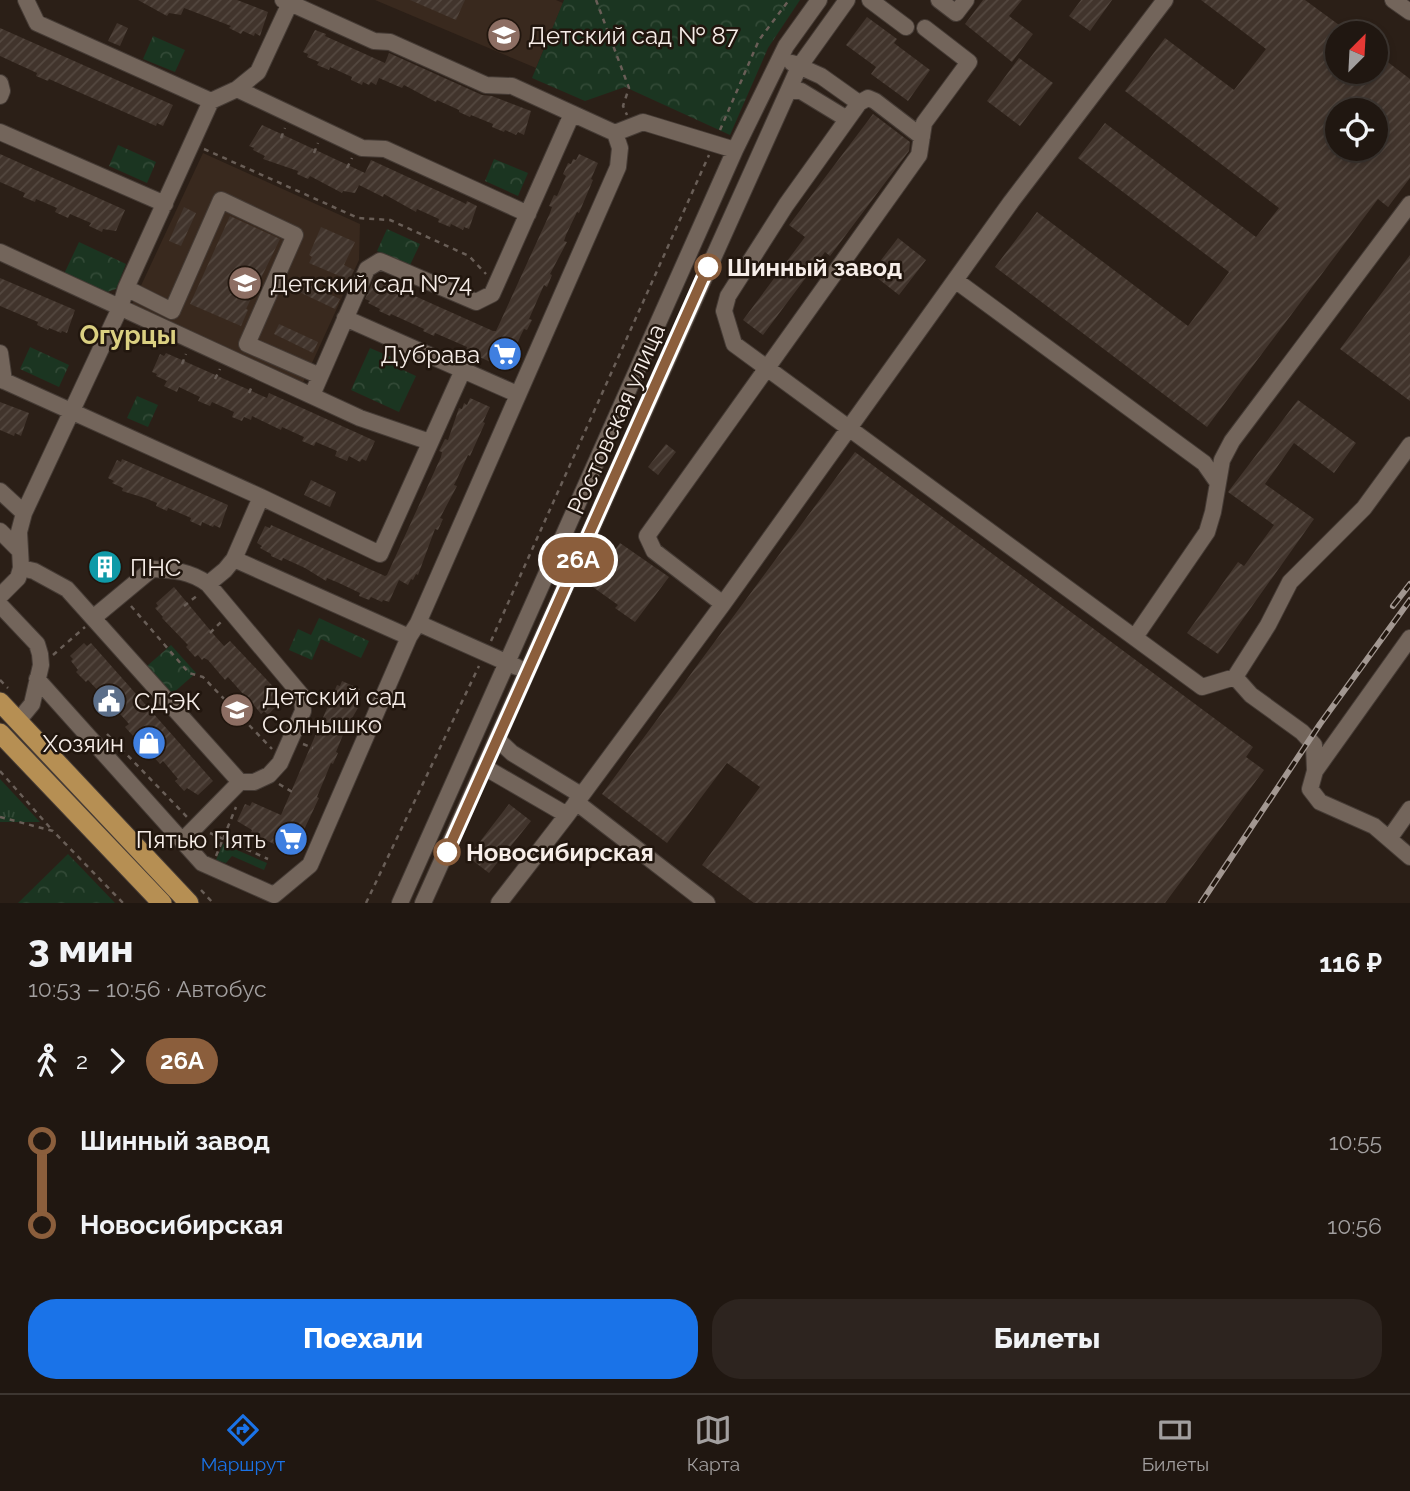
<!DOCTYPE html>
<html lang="ru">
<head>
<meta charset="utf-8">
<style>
	:root { --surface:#201711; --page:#2d241f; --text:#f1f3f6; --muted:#a29f9f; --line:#3d3631; --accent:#1a73e8 }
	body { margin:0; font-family:Raleway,sans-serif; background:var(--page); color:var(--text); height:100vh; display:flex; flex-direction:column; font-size:26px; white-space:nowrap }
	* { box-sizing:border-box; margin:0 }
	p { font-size:23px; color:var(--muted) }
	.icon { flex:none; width:38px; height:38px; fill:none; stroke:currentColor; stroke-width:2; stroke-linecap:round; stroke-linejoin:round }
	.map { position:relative; height:903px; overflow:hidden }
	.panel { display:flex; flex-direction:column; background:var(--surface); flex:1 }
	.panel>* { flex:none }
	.badge { padding:0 14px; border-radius:23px; font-size:24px; line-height:46px }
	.needle { width:46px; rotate:24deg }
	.fabs { position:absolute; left:1325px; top:21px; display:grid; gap:14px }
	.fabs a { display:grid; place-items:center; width:63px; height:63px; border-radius:50%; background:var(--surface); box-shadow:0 4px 10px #0003,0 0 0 2px var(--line); font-size:35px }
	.map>.badge { position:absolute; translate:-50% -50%; box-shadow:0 0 0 4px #fff }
	.legs { display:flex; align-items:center; gap:10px; height:77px; padding:0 28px; font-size:23px }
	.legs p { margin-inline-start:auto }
	.summary { display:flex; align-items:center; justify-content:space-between; height:119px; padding:0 28px }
	h1 { font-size:38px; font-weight:800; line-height:52px }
	.button { display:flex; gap:14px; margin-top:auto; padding:14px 28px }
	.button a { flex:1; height:80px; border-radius:28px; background:var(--accent); color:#fff; font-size:28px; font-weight:800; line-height:80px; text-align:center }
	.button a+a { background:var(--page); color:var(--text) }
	ul { padding:0 28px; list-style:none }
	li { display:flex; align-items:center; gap:24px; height:84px; font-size:26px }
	li i { display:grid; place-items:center; width:10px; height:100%; margin:0 9px; background:currentColor }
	li i::after { content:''; width:18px; height:18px; margin:-9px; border:5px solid; border-radius:50%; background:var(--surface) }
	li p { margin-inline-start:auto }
	li:first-child i { background:linear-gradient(#0000 50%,currentColor 0) }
	li:last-child i { background:linear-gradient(currentColor 50%,#0000 0) }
	.tab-bar { display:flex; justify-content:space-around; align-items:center; height:98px; border-top:2px solid var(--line); background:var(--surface); font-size:19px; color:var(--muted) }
	.tab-bar a { display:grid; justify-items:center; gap:4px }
	.tab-bar .selected { color:var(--accent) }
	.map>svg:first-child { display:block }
	.education { fill:#39291e }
	.grass { fill:url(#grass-tufts) }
	.park { fill:url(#park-crowns) }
	.building { fill:url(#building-hatch); fill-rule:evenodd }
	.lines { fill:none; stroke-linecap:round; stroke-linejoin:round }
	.minor-casing { stroke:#453b35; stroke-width:18 }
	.major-casing { stroke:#453b35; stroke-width:21 }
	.path { stroke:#695e57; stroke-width:2.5; stroke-dasharray:5 5; stroke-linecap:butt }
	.minor { stroke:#73655b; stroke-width:16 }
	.major { stroke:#b68f53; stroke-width:19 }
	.rail-casing { stroke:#a29791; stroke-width:6 }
	.rail { stroke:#21160e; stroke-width:3.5; stroke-dasharray:10; stroke-linecap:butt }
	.line-1-casing { stroke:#fff; stroke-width:16 }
	.line-1 { stroke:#8b5e3c; stroke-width:10 }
	.stop-1-dot { fill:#fff; stroke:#8b5e3c; stroke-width:3.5 }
	.labels { text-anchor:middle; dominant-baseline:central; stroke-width:5; stroke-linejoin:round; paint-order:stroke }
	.poi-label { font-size:24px; fill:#f6ede8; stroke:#21160e; text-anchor:start }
	.stop-label { font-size:24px; font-weight:bold; fill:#f6ede8; stroke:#21160e; text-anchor:start }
	.street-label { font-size:24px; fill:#f6ede8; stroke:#21160e }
	.neighbourhood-label { font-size:26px; font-weight:bold; fill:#dbd081; stroke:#21160e }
</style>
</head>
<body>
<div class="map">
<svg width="1410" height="903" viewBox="0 0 1410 903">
	<defs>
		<pattern id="grass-tufts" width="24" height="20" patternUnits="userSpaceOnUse" patternTransform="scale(1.75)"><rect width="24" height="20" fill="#1b3521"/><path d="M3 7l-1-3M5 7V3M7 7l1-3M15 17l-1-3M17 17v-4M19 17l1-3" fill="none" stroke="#324936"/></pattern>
		<pattern id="park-crowns" width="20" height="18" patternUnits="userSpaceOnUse" patternTransform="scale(1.75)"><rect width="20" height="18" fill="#1b3521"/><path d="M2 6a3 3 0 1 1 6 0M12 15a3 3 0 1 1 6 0" fill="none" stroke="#324936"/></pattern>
		<pattern id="building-hatch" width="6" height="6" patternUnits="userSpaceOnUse" patternTransform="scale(1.75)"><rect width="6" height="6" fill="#41342c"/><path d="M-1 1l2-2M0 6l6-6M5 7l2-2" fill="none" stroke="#544840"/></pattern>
	</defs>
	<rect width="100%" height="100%" fill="#2b1f17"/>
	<path class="education" d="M375,0H556L563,3L536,68Z
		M203,153L360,224L359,260L302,385L131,307Z"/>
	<path class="grass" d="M0,779L40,822H0Z
		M223,844L267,863L264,870L232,856L226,863L216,860Z"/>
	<path class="park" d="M564,0H800L768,48L730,135L625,87L585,101L532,78Z
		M153,36L185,50L175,72L143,59Z
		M118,145L156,162L147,183L109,166Z
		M494,159L528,173L518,196L485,181Z
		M387,229L420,244L410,265L377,251Z
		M79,242L126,264L116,289L104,293L64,274Z
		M30,347L69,365L59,387L20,369Z
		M370,348L391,357L388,363L416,376L399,412L351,390Z
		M137,396L158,405L148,427L127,418Z
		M319,618L369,641L361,658L321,639L312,660L289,650L298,629L311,635Z
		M171,645L196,673L172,694L147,666Z
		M68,854L115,903H18Z"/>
	<path class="building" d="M138,0H237L268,12L260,36L255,33L254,36L243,31L241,34L229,28L231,26L184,8L181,15L169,13L167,16Z
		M410,0H465L456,20Z
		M983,0H1022L1009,16L1033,34L1012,62L965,24Z
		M1081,0H1112L1090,31L1069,16Z
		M1201,0H1305L1350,33H1337V72H1376V53L1410,79V178L1388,207L1378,199L1207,427L995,267L1037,212L1188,326L1229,272L1078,158L1105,123L1256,237L1279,208L1125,91L1165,38L1234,90L1266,49ZM1337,110H1376V149H1337Z
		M867,17L897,39L894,43L930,70L908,101L871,74L876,67L846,45Z
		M117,23L128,28L120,46L108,41Z
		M0,28L173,105L163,126L157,123L156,126L49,79L48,81L36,76L37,73L0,56Z
		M315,30L326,34L325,36L385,63L389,53L482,95L492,96L531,111L524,135L518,132L516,135L505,130L504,132L492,127L493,124L471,115L470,117L459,112V110L437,100L436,102L404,85L402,88L379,78L376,85L371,82L369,85L363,82L362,85L351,80L352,77L330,67L329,70L317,65L319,62L307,57L308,54L303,52Z
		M1019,58L1053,83L1020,126L987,101Z
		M873,114L910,142L909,151L830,256L825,252L763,335L743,320L805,237L789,225Z
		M262,125L365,173L371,160L462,202L466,204L467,201L477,206L469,229L464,227L463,230L451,224L450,227L438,222L439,219L417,209L416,212L384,194L383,197L359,185L355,193L343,191L342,193L310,176L308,179L297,174L298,171L263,159L265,156L253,150L254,148L249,146Z
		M0,154L125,210L116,231L103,229L102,232L89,226L91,223L70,214L68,218L55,212L57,208L36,199L35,202L23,197L25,193L0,182Z
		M579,154L598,163L591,179L593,180L579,213L577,212L566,235L564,241L567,242L550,274L552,275L547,287L544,285L529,319L532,320L527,330L524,329L521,335L506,369L466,351L467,347L435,333L434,336L423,331L424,329L391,314L390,316L379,311L380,309L368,303L370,301L365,299L373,281L378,283L379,280L493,331H496L550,213L552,207L549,206L554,195L557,196L566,176L563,174L568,163L571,164L573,159L576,160Z
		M184,207L196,213L181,246L169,241Z
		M230,216L280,239L246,309L248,310L241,326L190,304Z
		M321,227L355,242L344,265L354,270L349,280L309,263L312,257L309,255Z
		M898,238L926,260L899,295L871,273Z
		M1410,255V401L1340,349Z
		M0,278L75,310L67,333L62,331L61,333L49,328L48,330L37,325L38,322L0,306Z
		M301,281L340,299L335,309L297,291Z
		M279,324L318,342L313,353L274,334Z
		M166,353L267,398L269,393L375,441L366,461L362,459L360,462L349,456L347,461L335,456L337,451L316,442L314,446L302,441L304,437L282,427L281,430L252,416L251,420L244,417L242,421L232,417L234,412L212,402L210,406L198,401L200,397L179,387L177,392L164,386L167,381L156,376L157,374L152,372L160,354L164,356Z
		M470,398L490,407L483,422L485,423L470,456L468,455L458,477L454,485L457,486L440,518L443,519L438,530L435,529L418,575L416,574L413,580L411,579L408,585L399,580L389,602L383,600L382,602L371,597L369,600L359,596L360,593L339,583L327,578L326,581L305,568L283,558L282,561L271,556V554L260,548L262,546L257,543L265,526L270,528L271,525L385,576L387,575L441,457L442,452L439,451L445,439L448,440L459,408L462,409L464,403L467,405Z
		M1298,400L1356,443L1334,473L1294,443L1265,484L1314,519L1218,654L1187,633L1238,562L1244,566L1274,525L1228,492Z
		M0,402L29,413L21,436L15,433L14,436L0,430Z
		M666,444L676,452L658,475L648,467Z
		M855,452L1253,747L1246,757L1264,770L1165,903H754L702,865L760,787L727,763L667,843L602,794Z
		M122,459L228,505L220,528L214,525L213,527L202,522L201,526L190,521L191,518L168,508L167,511L156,506L157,503L145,498L122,491L123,488L112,483L114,481L108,478L117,460L121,462Z
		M311,480L336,492L330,507L304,495Z
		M620,543L669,577L635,622L615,608L618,605L590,585Z
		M100,552L120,562L111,582L91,573Z
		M174,587L215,636L224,646L230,641L284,698L268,715L264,711L261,714L253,704L250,707L242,697L244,695L228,677L225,680L208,660L204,658L202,660L198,655L195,657L186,647L188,645L162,618L163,617L155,608L158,606L156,603Z
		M84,643L87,646L91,643L213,781L198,795L187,788L184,791L175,781L178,779L163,761L160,764L151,754L153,752L137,733L134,737L125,727L129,724L121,715L113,707L111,710L101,699L104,697L88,680L86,682L76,672L78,670L71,661L73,659L70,656Z
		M342,681L360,689L357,695L361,696L356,707L358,708L345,730L336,752L338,753L333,764L331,763L317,797L319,798L293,853L251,833L252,830L237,821L245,804L250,806L252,802L281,815L337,685L340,686Z
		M509,804L531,821L489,873L468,857Z"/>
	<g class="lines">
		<g class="minor-casing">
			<path id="minor" d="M26,0L37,23L211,101L237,89
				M283,0L290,3L258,72L237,89L362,148L385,149L528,214
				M870,0L906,27
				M939,0L956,13L966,0
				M1393,0L1410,12
				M290,3L374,41L390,42L486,85L512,86L615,133L643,122L735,150
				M792,63L821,76L859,103
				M0,83L2,91L0,96
				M789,91H801L847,119
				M0,132L165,204
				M922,137L875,101L868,98L859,103L786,205L728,296L724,311L734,344L1202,687L1235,677L1268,625L1290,582L1364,508L1410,445
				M0,252L360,418L430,442
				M955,280L1204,463L1218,483
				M126,288L172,311L221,200L295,235L247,344L320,376
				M345,318L517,394
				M0,353L4,381
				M0,379L261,497
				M312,395L367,269L380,261L476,302L492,294L572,114
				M0,491L24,513
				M0,531L19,550
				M21,568L34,571L67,589L240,782
				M208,584L225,570L234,559
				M0,596L18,578L21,568L19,532L24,513L120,308L126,288L211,101
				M723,604L654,551L647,536L919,155L924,123L969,62L925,28
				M0,605L37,644L40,654L41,665L32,704L18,721
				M93,618L152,569C174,570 190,571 208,584L302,696L303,711L280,763L269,775L254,782H240L182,841
				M418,623L618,167L620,148L615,133
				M409,637L234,559L261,497L380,554L463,370
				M1135,637L1207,532L1213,512L1222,460L1232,441L1410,204
				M1410,638L1315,771L1310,789L1320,802L1374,826L1410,857
				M1235,677L1251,695L1302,732L1314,745L1315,771
				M37,679L202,863L274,895L310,865L409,637L418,623L517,667
				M498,740L512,753L581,795
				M486,768L567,815
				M576,802L707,903
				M1389,839L1410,809
				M400,903L735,150L786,46L819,0
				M423,903L799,67L847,0
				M499,903L567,815L723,604L1011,202L1165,0"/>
		</g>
		<g class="major-casing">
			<path id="major" d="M0,702L189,903
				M0,733L162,903"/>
		</g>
		<path class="path" d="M596,0L629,88L623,106L627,115
			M720,130L759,40L789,0
			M281,138L285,128
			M204,149L358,218L390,220L469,256L486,274
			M314,153L318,143
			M347,168L352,158
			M182,364L186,354
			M215,379L220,369
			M249,393L253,384
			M131,606L189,673L203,677L272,749
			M184,606L198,595
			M210,633L222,621
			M491,641L709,155
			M53,655L85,627
			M0,680L8,688
			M107,734L188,818
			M303,744L313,748
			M0,771L53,831
			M279,784L294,793
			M0,817L53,831L123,903
			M210,833L268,859
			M216,856L236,807
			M201,890L213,903
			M366,903L479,666"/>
		<use href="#minor" class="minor"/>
		<use href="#major" class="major"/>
		<g class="rail-casing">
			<path id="rail" d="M1393,606L1410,584
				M1201,903L1320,724L1410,600"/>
		</g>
		<use href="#rail" class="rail"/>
	</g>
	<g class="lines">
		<g class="line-1-casing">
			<path id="line-1" d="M447,852L708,267"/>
		</g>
		<use href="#line-1" class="line-1"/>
	</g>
	<defs>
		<g id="school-disc" transform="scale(1.75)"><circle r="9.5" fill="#8d6e63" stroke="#21160e"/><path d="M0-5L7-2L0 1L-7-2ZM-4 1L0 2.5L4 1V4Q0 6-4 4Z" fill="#fff"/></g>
		<g id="supermarket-disc" transform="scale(1.75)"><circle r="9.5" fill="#3f7fe0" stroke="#21160e"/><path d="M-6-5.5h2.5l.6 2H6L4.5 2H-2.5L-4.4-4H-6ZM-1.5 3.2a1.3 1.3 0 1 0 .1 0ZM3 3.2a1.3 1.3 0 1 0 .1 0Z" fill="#fff"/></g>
		<g id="building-disc" transform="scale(1.75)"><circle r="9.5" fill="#0f9aa8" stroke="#21160e"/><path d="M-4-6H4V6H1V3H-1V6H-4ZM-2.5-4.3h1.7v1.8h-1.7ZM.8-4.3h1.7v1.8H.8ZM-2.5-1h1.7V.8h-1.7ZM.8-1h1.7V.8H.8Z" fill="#fff"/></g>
		<g id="civic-disc" transform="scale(1.75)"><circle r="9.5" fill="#5c6f8a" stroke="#21160e"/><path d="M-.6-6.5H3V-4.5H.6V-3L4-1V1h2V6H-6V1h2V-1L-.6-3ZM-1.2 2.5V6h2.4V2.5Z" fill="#fff"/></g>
		<g id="shop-disc" transform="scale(1.75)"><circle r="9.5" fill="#3f7fe0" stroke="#21160e"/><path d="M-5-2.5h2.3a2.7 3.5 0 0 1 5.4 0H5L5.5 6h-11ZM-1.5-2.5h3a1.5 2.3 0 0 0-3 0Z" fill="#fff"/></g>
	</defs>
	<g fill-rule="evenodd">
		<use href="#school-disc" x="504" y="35"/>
		<use href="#school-disc" x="245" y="283"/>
		<use href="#supermarket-disc" x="505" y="354"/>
		<use href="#building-disc" x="105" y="567"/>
		<use href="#civic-disc" x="109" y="701"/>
		<use href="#school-disc" x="237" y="710"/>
		<use href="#shop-disc" x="149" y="743"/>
		<use href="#supermarket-disc" x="291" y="839"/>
	</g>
	<g class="stop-1-dot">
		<circle cx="708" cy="267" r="12"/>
		<circle cx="447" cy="852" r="12"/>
	</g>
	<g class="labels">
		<g class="poi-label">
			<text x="528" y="35">Детский сад № 87</text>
			<text x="270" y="283">Детский сад №74</text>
			<text x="480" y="354" text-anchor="end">Дубрава</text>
			<text x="130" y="567">ПНС</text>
			<text x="262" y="696">Детский сад<tspan x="262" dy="28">Солнышко</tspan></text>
			<text x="134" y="701">СДЭК</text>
			<text x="124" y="743" text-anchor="end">Хозяин</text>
			<text x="266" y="839" text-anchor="end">Пятью Пять</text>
		</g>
		<g class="stop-label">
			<text x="727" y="267">Шинный завод</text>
			<text x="466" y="852">Новосибирская</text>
		</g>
		<g class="street-label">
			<text transform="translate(616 419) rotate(-66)">Ростовская улица</text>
		</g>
		<g class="neighbourhood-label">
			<text x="128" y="335">Огурцы</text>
		</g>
	</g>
</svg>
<div class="fabs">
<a><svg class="needle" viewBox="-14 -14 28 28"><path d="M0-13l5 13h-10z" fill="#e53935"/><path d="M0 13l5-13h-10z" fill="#a29f9f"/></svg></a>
<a><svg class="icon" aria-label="locate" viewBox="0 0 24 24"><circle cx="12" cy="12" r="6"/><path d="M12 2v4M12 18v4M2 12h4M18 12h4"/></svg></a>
</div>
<b class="badge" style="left:578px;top:560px;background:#8b5e3c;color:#fff">26А</b>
</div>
<section class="panel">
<div class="summary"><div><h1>3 мин</h1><p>10:53 – 10:56 · Автобус</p></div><b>116 ₽</b></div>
<div class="legs"><svg class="icon" aria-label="walk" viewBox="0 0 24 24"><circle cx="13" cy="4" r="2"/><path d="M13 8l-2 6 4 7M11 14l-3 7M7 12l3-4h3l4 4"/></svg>2<svg class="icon" aria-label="forward" viewBox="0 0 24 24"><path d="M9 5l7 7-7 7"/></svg><b class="badge" style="background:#8b5e3c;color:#fff">26А</b></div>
<ul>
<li><i style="color:#8b5e3c"></i><b>Шинный завод</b><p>10:55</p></li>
<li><i style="color:#8b5e3c"></i><b>Новосибирская</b><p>10:56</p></li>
</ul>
<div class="button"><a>Поехали</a><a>Билеты</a></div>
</section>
<nav class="tab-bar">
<a class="selected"><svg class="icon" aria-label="directions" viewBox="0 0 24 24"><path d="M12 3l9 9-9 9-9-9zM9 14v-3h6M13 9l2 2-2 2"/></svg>Маршрут</a>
<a><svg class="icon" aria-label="map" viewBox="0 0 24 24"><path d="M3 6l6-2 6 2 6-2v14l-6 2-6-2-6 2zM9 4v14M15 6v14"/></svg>Карта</a>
<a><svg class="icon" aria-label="tickets" viewBox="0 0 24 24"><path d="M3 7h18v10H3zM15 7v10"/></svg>Билеты</a>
</nav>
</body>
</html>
